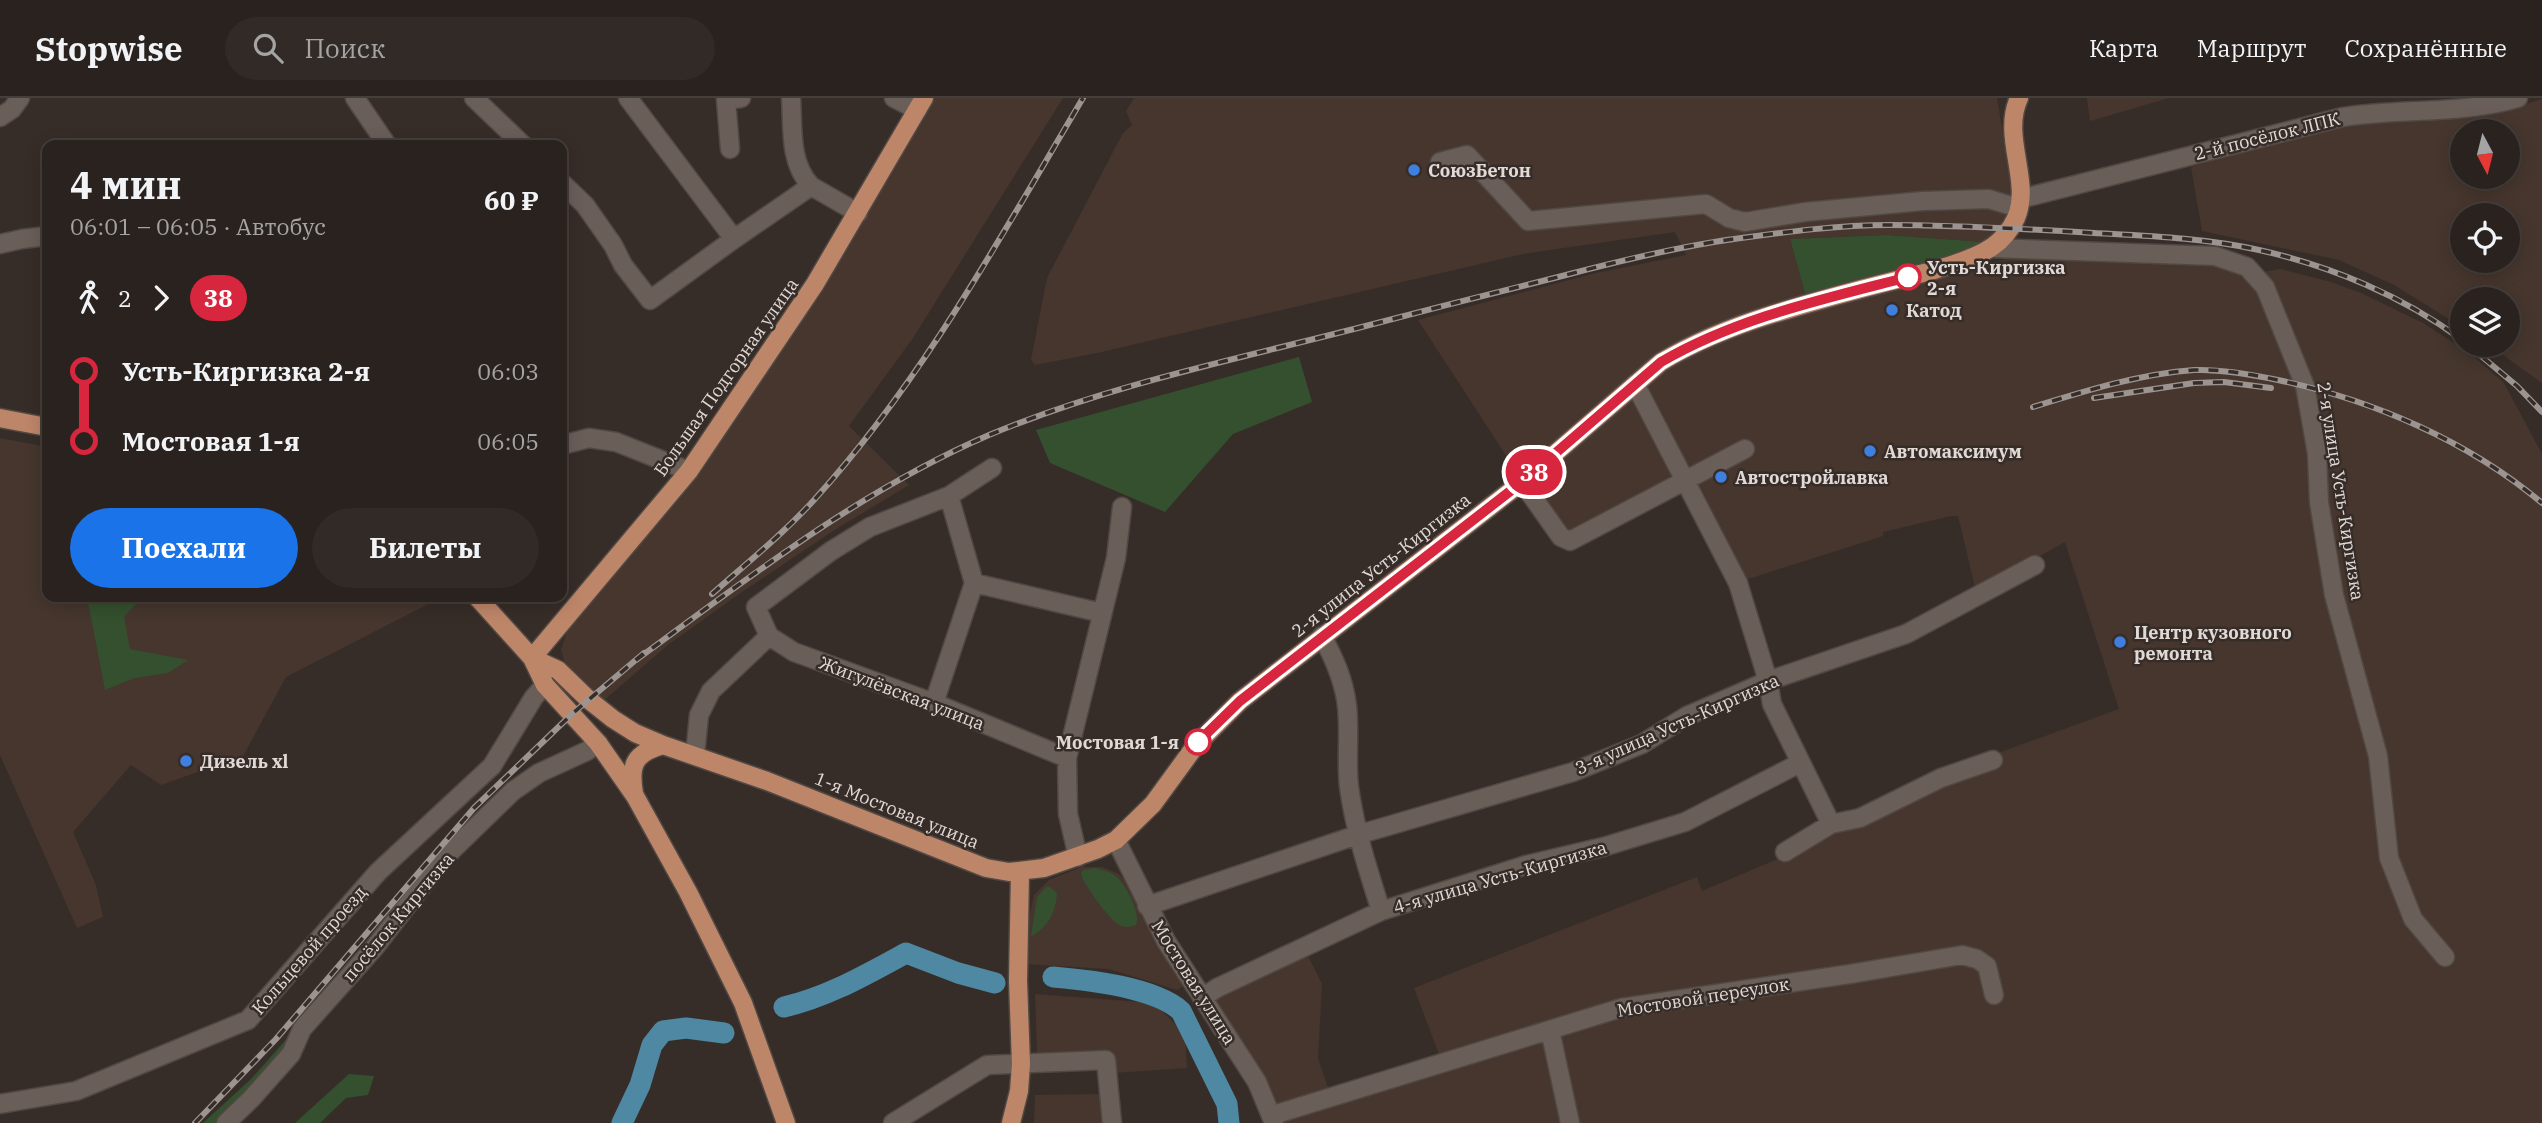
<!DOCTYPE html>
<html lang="ru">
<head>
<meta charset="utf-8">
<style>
	:root { --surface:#29221e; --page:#312a27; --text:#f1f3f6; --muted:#a5a4a4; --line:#453f3c; --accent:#1a73e8 }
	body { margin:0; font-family:"IBM Plex Serif",serif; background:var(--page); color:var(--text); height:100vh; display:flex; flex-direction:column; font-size:26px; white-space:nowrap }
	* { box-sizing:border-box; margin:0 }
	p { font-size:23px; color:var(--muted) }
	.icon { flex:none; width:38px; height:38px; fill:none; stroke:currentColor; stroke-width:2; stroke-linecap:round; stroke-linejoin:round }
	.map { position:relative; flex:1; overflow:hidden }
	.side { position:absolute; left:42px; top:42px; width:525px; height:462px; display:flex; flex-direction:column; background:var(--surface); border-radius:14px; box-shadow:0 4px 18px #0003,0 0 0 2px var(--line) }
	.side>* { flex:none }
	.badge { padding:0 14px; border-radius:23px; font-size:24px; line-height:46px }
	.needle { width:46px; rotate:173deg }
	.fabs { position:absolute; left:2450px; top:21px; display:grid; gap:14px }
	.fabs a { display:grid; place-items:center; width:70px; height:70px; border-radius:50%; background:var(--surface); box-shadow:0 4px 18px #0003,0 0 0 2px var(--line); font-size:35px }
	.map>.badge { position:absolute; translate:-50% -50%; box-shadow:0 0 0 4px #fff }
	.legs { display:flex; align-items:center; gap:10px; height:77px; padding:0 28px; font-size:23px }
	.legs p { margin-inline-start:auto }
	.summary { display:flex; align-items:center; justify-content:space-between; height:119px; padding:0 28px }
	h1 { font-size:38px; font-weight:700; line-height:52px }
	.button { display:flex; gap:14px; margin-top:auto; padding:14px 28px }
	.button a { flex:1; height:80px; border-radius:42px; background:var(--accent); color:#fff; font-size:28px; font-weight:700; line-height:80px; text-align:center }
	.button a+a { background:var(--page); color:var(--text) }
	ul { padding:0 28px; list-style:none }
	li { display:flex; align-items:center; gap:24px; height:70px; font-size:26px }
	li i { display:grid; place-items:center; width:10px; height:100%; margin:0 9px; background:currentColor }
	li i::after { content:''; width:18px; height:18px; margin:-9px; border:5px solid; border-radius:50%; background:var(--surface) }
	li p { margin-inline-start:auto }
	li:first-child i { background:linear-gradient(#0000 50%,currentColor 0) }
	li:last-child i { background:linear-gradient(currentColor 50%,#0000 0) }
	header { display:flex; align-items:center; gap:42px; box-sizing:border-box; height:98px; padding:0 35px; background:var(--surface); border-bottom:2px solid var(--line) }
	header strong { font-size:33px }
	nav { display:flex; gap:38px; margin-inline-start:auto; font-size:24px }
	.search { width:490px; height:63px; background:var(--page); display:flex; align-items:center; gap:18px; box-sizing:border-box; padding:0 24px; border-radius:38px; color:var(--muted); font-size:26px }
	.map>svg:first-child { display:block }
	.built { fill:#46362e; fill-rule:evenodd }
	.green { fill:#34502e }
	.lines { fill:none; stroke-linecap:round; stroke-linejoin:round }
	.river { stroke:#4e88a2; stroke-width:21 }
	.minor-casing { stroke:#514844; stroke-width:21 }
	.major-casing { stroke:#514844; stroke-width:21 }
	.minor { stroke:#6a5e59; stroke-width:18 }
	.major { stroke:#be8669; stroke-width:18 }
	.rail-casing { stroke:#9c9490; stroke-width:6 }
	.rail { stroke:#372d28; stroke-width:3.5; stroke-dasharray:10; stroke-linecap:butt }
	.line-1-casing { stroke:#fff; stroke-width:16 }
	.line-1 { stroke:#d7263d; stroke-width:10 }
	.shop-dot { fill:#3f7fe0; stroke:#372d28; stroke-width:2.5 }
	.stop-1-dot { fill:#fff; stroke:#d7263d; stroke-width:3.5 }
	.labels { text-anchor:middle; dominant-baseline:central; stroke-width:5; stroke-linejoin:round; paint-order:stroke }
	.street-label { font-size:18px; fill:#e0d9d6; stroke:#372d28 }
	.poi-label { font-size:18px; font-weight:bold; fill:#e0d9d6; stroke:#372d28; text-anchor:start }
	.stop-label { font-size:18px; font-weight:bold; fill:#e0d9d6; stroke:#372d28; text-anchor:start }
</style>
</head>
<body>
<header>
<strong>Stopwise</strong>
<div class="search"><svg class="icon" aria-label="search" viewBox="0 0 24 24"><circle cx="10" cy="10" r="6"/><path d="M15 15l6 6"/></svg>Поиск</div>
<nav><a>Карта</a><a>Маршрут</a><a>Сохранённые</a></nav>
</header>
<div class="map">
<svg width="2542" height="1025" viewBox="0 0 2542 1025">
	<rect width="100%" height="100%" fill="#372d28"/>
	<path class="built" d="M932,0H1063L913,240L849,328L909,387L836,431L742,494L669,546L602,604L566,569L561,552L567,534L584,506L691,379Z
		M1134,0H1997L2011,84L2010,99L2007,118L1995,137L1984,144L1887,137L1790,141L1806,199L1692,240L1520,379L1418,222L1596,175L1686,157L1675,134L1523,156L1097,255L1035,267L1031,262L1047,180L1123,35L1132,27L1126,13Z
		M2087,0H2169L2090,23Z
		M2542,1V285L2489,247H2508V201H2462V229L2394,187L2339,162L2202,133L2191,69L2345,25L2510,11ZM2462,33H2508V79H2462ZM2462,117H2508V163H2462Z
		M2022,157L2218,165L2247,177L2280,171L2331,184L2361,195L2423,225L2471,256L2504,285L2542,356V1025H1280L1279,1021L1618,904L1440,959L1414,890L1697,779L1702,793L1787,757L1834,729L1993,657L2119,611L2065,444L1976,493L1958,418H1951L1883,434V438L1742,483L1643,286L1666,266L1792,214Z
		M1633,295L1679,380L1569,439L1529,388Z
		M0,340L47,349V499H442L286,579L243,658L161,687L131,667L73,734L96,787L103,819L77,830L0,657Z
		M1082,769H1102L1119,776L1124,782L1163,855L1184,888L1177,892L1109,871L1024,866L1025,841L1034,797L1049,782Z
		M1306,854L1322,886L1318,960L1329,993L1275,1011L1211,901Z
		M1035,896L1154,905L1185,936L1187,970L1114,975L1110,957L1037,954Z
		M1102,996L1105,1025H1034L1035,997Z"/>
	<path class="green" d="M1887,137L1984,144L1937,164L1806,199L1790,141Z
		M1299,259L1312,304L1233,336L1165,414L1050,365L1036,332Z
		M87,499H142L124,519L130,551L188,562L168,575L135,580L105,592Z
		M1095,770C1103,772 1111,774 1117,779C1127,789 1141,815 1136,827C1130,829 1125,830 1119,827C1109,821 1082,785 1081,775L1083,772Z
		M1046,789H1050L1057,795C1056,814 1048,830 1031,838L1037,799Z
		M290,937L294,942L222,1025H203L252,980Z
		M349,976L374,978L368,997L346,1000L320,1025H295Z"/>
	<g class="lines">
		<path class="river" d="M1053,879C1088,882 1154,889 1181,913L1227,1006L1229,1025
			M784,909C828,899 867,876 906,855L958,875L995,885
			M622,1025L640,987L652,947L663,933L686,930L724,935"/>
		<g class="minor-casing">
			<path id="minor" d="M355,0L387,47
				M474,0L523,47
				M628,0L734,141
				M791,0C793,30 789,65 811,88L858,115
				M894,0L917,12
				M0,19L12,11L20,0
				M730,51L726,2L741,0
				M1440,64L1467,57L1528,123L1706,106L1729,120L1745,124L1805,114L1923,103L1989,101L2018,110
				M562,85L585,107L613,147L623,167L650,202L734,141L811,88
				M2020,101L2343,19C2400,10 2462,17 2518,0
				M0,146L22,141L47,138
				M1990,150L2215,158L2247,169L2265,189L2305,288L2317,356L2319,404L2334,497L2378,658L2389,760L2413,821L2445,859
				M1635,286L1738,485L1768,583L1772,606L1831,726
				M562,347L589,340L616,344L689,373
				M992,370L949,398L870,429L831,453L756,509L769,538L794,554L934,605L1067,660
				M1522,384L1561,439L1570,443L1745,351
				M949,398L974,485
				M1322,538C1334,560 1344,582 1347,608C1350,635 1346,662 1349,689C1355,732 1368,772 1381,813
				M934,605L974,485L1102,515
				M695,657L699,617L711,593L769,538
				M1116,742L1166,843L1257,984L1274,1025
				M1785,754L1831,726L1860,720L1941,680L1993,662
				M1078,759L1068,716L1067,660L1116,460L1122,409
				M1147,808L1357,737L1573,674L1642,646L1687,618L1768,583L1906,536L2035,467
				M1202,900L1217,890L1381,813L1526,767L1603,749L1685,724L1800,665
				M1550,932L1570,1025
				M0,1006L76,993L248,922L378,774L492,668L534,599L545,587
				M1273,1017L1621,910L1850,876L1962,857L1977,861L1987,868L1994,897
				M226,1025L251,1001L291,956L302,931L375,849L444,760L513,693L539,675L587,653L598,645
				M893,1025L987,967L1106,962L1112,1025"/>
		</g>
		<g class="major-casing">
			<path id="major" d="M0,320L47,329
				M477,499L532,560L545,587L598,645L635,698L688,794L743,905L786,1025
				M532,560L558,572L589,602L613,621L635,635L663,647L767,683L986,770L1009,774L1044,770L1098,751L1116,742L1153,706L1196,647L1240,603L1522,384L1661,264C1696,243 1734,228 1773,216C1812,204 1852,193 1892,183C1920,176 1968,165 1992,149C2002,142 2011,131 2016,120C2032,83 2001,39 2019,0
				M532,560L689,373L815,186L924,0
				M634,695C629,666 635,655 663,647
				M1011,1025L1019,993L1021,966L1018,883L1020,774"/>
		</g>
		<use href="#minor" class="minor"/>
		<use href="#major" class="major"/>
		<g class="rail-casing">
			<path id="rail" d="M2468,247L2517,288L2542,314
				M2094,300L2194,285L2224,284L2271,290
				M2033,309C2085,293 2139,276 2194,272C2222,271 2250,276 2278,282C2373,302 2468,343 2542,405
				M712,496C747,465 783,436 814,402C923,282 1001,138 1083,0
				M636,562C748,480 861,392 989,337C1106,288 1232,262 1354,231C1423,213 1493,195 1562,178C1619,163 1676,149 1734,141C1785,134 1838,127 1889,127C1957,127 2026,131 2094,135C2149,138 2205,140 2259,152C2331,168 2403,198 2462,242
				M195,1025L276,941L474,710L573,615L644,555"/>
		</g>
		<use href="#rail" class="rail"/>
	</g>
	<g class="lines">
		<g class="line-1-casing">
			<path id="line-1" d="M1198,644L1240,603L1522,384L1661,264C1736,220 1824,201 1908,179"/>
		</g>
		<use href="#line-1" class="line-1"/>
	</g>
	<g class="shop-dot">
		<circle cx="1414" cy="72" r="7"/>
		<circle cx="1892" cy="212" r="7"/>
		<circle cx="1870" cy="353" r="7"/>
		<circle cx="1721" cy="379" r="7"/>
		<circle cx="2120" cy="544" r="7"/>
		<circle cx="186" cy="663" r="7"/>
	</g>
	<g class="stop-1-dot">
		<circle cx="1908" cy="179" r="12"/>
		<circle cx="1198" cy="644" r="12"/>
	</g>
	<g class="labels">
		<g class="street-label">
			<text transform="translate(2267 38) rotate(-14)">2-й посёлок ЛПК</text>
			<text transform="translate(726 279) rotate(-55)">Большая Подгорная улица</text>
			<text transform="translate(2341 393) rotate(81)">2-я улица Усть-Киргизка</text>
			<text transform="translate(1381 467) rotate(-38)">2-я улица Усть-Киргизка</text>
			<text transform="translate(902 595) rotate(21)">Жигулёвская улица</text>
			<text transform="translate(1677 626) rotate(-24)">3-я улица Усть-Киргизка</text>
			<text transform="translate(897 712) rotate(22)">1-я Мостовая улица</text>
			<text transform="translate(1500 779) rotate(-16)">4-я улица Усть-Киргизка</text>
			<text transform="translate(398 819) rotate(-50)">посёлок Киргизка</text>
			<text transform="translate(309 852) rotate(-49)">Кольцевой проезд</text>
			<text transform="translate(1194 884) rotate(58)">Мостовая улица</text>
			<text transform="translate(1703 899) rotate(-9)">Мостовой переулок</text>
		</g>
		<g class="poi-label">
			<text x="1428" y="72">СоюзБетон</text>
			<text x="1906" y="212">Катод</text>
			<text x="1884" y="353">Автомаксимум</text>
			<text x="1735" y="379">Автостройлавка</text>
			<text x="2134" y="534">Центр кузовного<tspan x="2134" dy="21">ремонта</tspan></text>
			<text x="200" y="663">Дизель xl</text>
		</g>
		<g class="stop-label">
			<text x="1927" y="169">Усть-Киргизка<tspan x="1927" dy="21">2-я</tspan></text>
			<text x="1179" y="644" text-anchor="end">Мостовая 1-я</text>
		</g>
	</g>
</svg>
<div class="fabs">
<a><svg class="needle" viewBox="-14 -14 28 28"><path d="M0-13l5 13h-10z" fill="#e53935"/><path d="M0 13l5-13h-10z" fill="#a5a4a4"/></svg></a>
<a><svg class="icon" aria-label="locate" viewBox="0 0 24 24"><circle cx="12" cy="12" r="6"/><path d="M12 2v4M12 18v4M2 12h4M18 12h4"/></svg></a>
<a><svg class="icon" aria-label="layers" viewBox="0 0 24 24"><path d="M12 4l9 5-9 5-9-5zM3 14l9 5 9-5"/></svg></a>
</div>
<b class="badge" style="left:1534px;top:374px;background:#d7263d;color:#fff">38</b>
<section class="side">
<div class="summary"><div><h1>4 мин</h1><p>06:01 – 06:05 · Автобус</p></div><b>60 ₽</b></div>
<div class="legs"><svg class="icon" aria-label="walk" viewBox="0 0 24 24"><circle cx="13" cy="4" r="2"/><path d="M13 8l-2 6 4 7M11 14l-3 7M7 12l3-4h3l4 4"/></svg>2<svg class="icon" aria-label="forward" viewBox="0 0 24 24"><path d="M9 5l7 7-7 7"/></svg><b class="badge" style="background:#d7263d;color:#fff">38</b></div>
<ul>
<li><i style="color:#d7263d"></i><b>Усть-Киргизка 2-я</b><p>06:03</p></li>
<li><i style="color:#d7263d"></i><b>Мостовая 1-я</b><p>06:05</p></li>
</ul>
<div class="button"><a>Поехали</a><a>Билеты</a></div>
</section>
</div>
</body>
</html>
